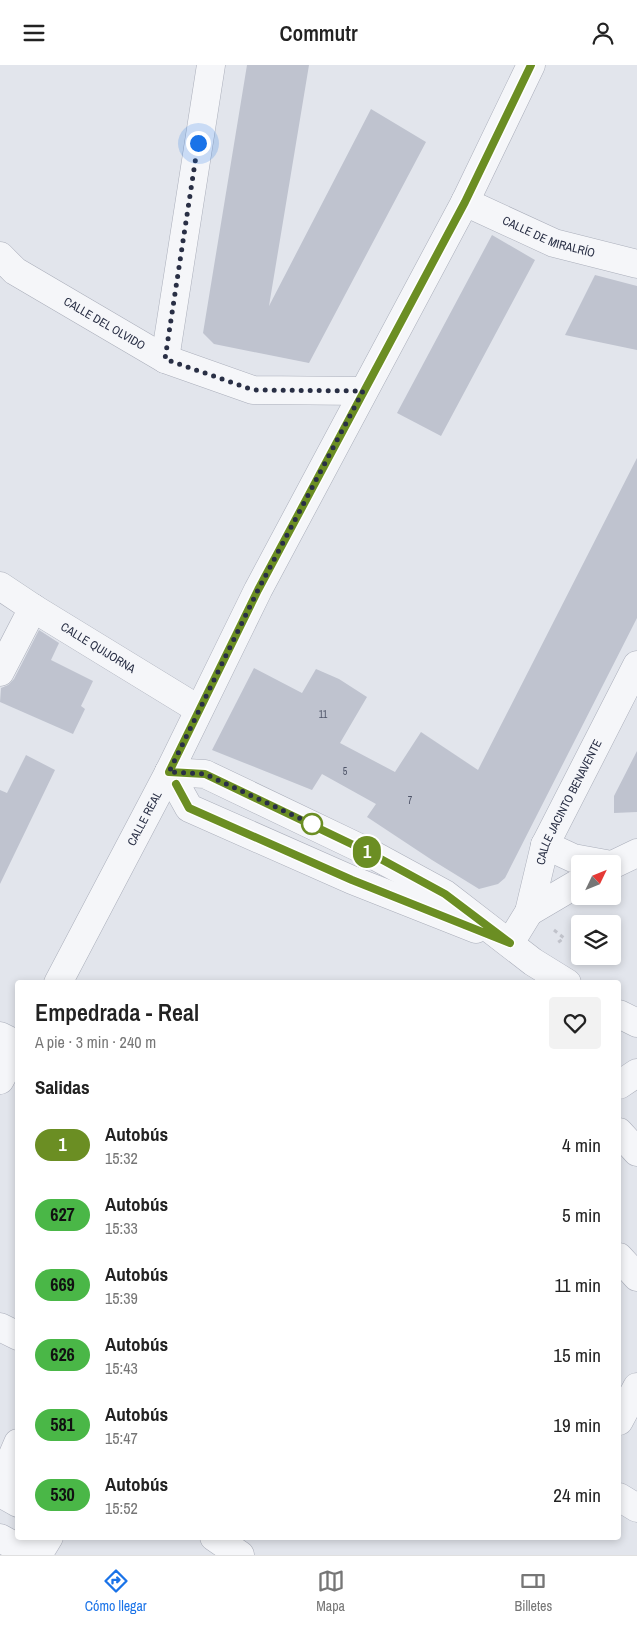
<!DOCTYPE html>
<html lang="es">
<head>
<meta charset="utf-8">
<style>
	:root { --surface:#fff; --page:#f2f2f2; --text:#222; --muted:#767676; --line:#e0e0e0; --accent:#1a73e8 }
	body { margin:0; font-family:"Archivo Narrow",sans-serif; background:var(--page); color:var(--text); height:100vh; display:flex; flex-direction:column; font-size:19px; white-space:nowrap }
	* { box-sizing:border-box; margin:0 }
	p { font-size:16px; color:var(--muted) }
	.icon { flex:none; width:28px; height:28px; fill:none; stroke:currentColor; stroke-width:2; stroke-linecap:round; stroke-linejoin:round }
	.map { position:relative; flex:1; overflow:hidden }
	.sheet { position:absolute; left:15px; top:915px; width:606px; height:560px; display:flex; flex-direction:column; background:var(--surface); border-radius:5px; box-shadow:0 2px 8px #0003 }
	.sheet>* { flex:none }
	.badge { padding:0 10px; border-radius:16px; font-size:18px; line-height:32px }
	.needle { width:32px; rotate:47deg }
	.fabs { position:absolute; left:571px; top:790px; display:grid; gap:10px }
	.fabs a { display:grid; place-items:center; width:50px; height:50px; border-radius:5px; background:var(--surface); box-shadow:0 2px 8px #0003; font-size:25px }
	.you { position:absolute; width:25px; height:25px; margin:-12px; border:4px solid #fff; border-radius:50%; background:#1a73e8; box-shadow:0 0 0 8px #1a73e833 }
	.map>.badge { position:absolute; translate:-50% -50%; box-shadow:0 0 0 2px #fff }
	h2 { padding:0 20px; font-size:19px; line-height:45px }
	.round { display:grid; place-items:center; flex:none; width:52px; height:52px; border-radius:5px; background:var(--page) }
	.overview { display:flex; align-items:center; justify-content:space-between; height:85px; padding:0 20px }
	h1 { font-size:24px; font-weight:600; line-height:38px }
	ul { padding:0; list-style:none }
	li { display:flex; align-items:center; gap:15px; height:70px; padding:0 20px }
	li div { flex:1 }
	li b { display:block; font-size:19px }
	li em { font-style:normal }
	li .badge { min-width:55px; font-weight:700; text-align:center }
	header { display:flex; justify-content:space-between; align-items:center; height:65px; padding:0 20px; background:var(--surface); font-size:22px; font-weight:600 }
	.dock { display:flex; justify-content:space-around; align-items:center; height:70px; border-top:1px solid var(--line); background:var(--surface); font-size:14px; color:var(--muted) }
	.dock a { display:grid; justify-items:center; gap:2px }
	.dock .on { color:var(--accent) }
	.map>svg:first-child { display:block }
	.building { fill:#bfc3cf }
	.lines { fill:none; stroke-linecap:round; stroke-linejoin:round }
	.minor-casing { stroke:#aaaeba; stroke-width:29 }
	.tertiary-casing { stroke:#aaaeba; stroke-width:29 }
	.path { stroke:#c0c2ca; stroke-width:3; stroke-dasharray:4 4; stroke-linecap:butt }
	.minor { stroke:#f5f6f9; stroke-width:28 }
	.tertiary { stroke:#f5f6f9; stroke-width:28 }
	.line-casing { stroke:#fff; stroke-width:11 }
	.line { stroke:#6b8e23; stroke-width:8 }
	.walk { stroke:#292f45; stroke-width:5; stroke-dasharray:0 9 }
	.stop-dot { fill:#fff; stroke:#6b8e23; stroke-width:2.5 }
	.labels { text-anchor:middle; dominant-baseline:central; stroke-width:4.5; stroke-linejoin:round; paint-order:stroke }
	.number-label { font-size:10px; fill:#4e5468 }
	.street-label { font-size:12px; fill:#292f45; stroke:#f2f4f9 }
</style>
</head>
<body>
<header><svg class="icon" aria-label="menu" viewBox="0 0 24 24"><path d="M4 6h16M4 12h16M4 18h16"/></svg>Commutr<svg class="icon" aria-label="person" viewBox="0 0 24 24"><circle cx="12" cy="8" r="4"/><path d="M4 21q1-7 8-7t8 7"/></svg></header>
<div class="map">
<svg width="637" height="1490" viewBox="0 0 637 1490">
	<rect width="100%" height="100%" fill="#e2e5ec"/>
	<path class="building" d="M247,0H309L269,241L371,44L426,77L309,298L214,279L203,268Z
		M492,170L535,195L441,371L397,348Z
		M595,210L637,221V285L565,270Z
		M637,393V553L505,813L498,819L479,824L432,795L367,752L376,739L322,709L312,725L212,685L254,603L302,628L316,604L339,614L367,632L340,678L395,707L421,667L478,705Z
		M39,565L59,578L51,595L93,616L81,641L85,644L73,669L0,637L1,623L8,620L14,614Z
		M637,686V747L614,748V731Z
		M26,690L55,705L0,819V725L7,728Z"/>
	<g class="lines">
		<g class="minor-casing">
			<g id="minor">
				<path id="s1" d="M465,137L554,178L637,199"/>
				<path id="s2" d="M0,191L15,206L165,294L253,325L363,326"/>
				<path d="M165,294L211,0"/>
				<path id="s3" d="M0,521L33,543L198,644"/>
				<path d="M0,607L33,543"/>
				<path d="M169,707L205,709L366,786L445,829L533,897L567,918"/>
				<path d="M169,707L189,743L352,815L476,864"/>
				<path d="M545,780L573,793L606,799"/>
				<path d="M612,800L637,788"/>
				<path d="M529,847L580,817"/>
				<path id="s4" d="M510,878L529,847L545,780L637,600"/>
				<path d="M619,949L637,958"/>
				<path d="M0,971L18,980"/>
				<path d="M619,1020L637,1008"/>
				<path d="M619,1067L637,1087"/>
				<path d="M619,1192L637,1212"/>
				<path d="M0,1262L18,1271"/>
				<path d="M619,1356L637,1322"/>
				<path d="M0,1420L18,1378"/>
				<path d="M0,1428L18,1438"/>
				<path d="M619,1432L637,1443"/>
				<path d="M214,1472L240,1490"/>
				<path d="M0,1473L31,1490"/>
				<path d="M38,1490L49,1472"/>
			</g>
		</g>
		<g class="tertiary-casing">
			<g id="tertiary">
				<path id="s5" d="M58,918L169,707L258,525L465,137L531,0"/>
				<path d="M0,1015L18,981"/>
			</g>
		</g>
		<path class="path" d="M554,865L564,873L556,879"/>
		<use href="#minor" class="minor"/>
		<use href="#tertiary" class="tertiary"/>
	</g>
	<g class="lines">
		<g class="line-casing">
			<path id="line" d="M176,719L189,743L352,815L510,878L445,829L366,786L205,709L169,707L258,525L465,137L531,0"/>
		</g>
		<use href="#line" class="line"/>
		<path class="walk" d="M198,78L165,294L253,325L363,326L258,525L169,707L205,709L312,759"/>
	</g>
	<circle class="stop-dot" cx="312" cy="759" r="10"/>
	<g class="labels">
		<g class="number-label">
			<text x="323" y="649">11</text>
			<text x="345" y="706">5</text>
			<text x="410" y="735">7</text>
		</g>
		<g class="street-label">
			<text stroke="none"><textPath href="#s1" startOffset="91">CALLE DE MIRALRÍO</textPath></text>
			<text stroke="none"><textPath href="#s2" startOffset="125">CALLE DEL OLVIDO</textPath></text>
			<text stroke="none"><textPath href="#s3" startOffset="116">CALLE QUIJORNA</textPath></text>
			<text stroke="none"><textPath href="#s4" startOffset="154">CALLE JACINTO BENAVENTE</textPath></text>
			<text stroke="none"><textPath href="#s5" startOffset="186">CALLE REAL</textPath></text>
		</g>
	</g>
</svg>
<div class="fabs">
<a><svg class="needle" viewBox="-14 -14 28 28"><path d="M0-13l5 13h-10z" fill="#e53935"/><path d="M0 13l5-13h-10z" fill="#767676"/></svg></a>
<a><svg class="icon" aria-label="layers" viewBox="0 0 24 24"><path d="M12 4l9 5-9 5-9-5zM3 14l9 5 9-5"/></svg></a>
</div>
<div class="you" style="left:198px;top:78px"></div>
<b class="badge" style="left:367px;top:787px;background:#6b8e23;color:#fff">1</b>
<section class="sheet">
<div class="overview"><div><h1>Empedrada - Real</h1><p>A pie · 3 min · 240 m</p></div><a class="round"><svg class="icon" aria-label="heart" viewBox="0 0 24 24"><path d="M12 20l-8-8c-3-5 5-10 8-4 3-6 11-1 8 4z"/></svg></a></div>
<h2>Salidas</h2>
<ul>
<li><span class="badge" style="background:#6b8e23;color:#fff">1</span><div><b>Autobús</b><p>15:32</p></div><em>4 min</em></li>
<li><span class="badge" style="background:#4ab747;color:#111">627</span><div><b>Autobús</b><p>15:33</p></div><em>5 min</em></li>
<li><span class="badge" style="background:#4ab747;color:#111">669</span><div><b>Autobús</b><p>15:39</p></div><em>11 min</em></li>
<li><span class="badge" style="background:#4ab747;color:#111">626</span><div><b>Autobús</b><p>15:43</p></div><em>15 min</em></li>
<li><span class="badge" style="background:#4ab747;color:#111">581</span><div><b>Autobús</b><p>15:47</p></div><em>19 min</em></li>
<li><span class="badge" style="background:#4ab747;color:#111">530</span><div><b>Autobús</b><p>15:52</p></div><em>24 min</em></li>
</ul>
</section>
</div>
<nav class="dock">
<a class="on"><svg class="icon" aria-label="directions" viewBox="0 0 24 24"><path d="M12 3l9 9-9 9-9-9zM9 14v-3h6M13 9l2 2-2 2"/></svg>Cómo llegar</a>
<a><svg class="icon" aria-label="map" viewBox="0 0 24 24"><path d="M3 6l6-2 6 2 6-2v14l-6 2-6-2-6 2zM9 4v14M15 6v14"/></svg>Mapa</a>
<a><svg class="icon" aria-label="tickets" viewBox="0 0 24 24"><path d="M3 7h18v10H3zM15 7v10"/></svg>Billetes</a>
</nav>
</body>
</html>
